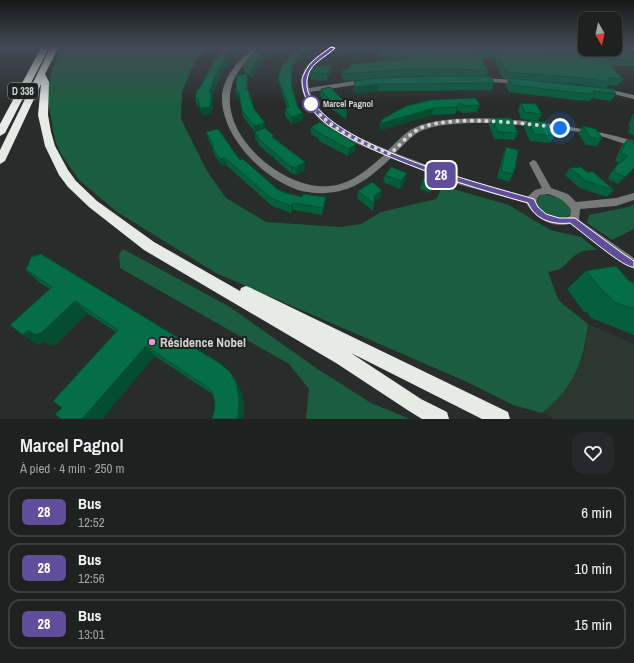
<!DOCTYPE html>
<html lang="fr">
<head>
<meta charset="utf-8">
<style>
	:root { --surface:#1e2120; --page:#262929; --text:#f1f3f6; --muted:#a1a3a5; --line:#3c3e3e }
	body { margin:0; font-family:"Archivo Narrow",sans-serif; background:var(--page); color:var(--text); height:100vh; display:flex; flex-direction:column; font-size:15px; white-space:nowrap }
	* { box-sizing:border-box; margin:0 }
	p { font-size:13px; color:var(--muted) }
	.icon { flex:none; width:22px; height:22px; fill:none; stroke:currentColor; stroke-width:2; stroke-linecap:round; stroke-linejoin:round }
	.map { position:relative; height:419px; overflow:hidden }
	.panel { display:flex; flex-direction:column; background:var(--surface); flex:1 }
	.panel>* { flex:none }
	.badge { padding:0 8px; border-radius:6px; font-size:14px; line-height:26px }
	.needle { width:26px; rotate:171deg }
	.tools { position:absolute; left:578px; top:12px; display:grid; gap:8px }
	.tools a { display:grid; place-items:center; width:44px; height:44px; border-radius:8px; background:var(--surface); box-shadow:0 1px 3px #0004,0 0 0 1px var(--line); font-size:20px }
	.you { position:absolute; width:20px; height:20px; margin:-10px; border:3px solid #fff; border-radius:50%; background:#1a73e8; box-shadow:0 0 0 6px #1a73e833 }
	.map>.badge { position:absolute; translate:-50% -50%; box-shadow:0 0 0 2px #fff }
	.round { display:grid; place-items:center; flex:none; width:42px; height:42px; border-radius:12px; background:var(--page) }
	.summary { display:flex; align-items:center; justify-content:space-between; height:68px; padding:0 20px }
	h1 { font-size:19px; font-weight:600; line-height:30px }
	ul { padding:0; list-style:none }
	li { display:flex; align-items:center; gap:12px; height:50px; margin:0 8px 6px; padding:0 12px; border:2px solid var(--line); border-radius:12px }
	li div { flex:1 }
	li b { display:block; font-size:15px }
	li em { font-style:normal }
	li .badge { min-width:44px; font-weight:700; text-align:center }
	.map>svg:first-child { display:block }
	.built { fill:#2d3731 }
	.green { fill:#1b5d3f }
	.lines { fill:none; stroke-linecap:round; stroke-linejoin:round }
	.minor { fill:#787a79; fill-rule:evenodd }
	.highway { fill:#e6ebe8; fill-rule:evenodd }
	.wall { fill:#045f3c; fill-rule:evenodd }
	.shaded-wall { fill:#044d31 }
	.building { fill:#056e46; stroke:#044d31 }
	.line { fill:#614e9b; stroke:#fff }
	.walk { stroke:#d4d7d5; stroke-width:4; stroke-dasharray:0 7.2 }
	.stop-dot { fill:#fff; stroke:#614e9b; stroke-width:2 }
	.poi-dot { fill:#f391d5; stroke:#1e2220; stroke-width:1.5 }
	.labels { text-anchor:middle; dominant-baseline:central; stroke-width:4; stroke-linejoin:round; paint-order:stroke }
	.far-stop-label { font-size:9px; font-weight:bold; fill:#d4d7d5; stroke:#1e2220; text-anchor:start }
	.shield { fill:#1e2220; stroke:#9da19f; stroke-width:1 }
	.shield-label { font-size:10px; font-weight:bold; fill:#d4d7d5 }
	.near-poi-label { font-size:13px; font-weight:bold; fill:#d4d7d5; stroke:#1e2220; text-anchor:start }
</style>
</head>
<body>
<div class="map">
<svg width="634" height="419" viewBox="0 0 634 419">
	<rect width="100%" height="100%" fill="#282c2a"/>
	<path class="built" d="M588,324L634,344V419H555L542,413L561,395L570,384L578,369L585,350Z"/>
	<path class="green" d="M62,48H209L195,61L182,92L181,119L207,171L226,198L266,222L340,227L361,224L381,212L436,199L443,186L509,205L550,230L581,237L597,250C591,250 585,250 581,252C566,259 567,270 548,272L558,299L564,305L588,324C583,364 574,387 542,413L513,405L467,382L216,273L117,212L79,180L61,154L55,140L48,101V87L51,73Z
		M541,195C552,194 571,200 571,213C562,225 536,213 536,200Z
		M634,204V229L612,240L587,223L589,215L628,207Z
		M123,249L230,307L316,368L371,403L410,419H306L309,389L289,364L120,268L119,254Z"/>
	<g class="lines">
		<path class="minor" d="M254,48H260C248,61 234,71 231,89C220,137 285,191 330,186C352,184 368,169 384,155C353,142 314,128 303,93C300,83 301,73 308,64C315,56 325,47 336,48C321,61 304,65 309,88L367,79L370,81L367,83L310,92C322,125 359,138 388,150C396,143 404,133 414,128C459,106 586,126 634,141V147C621,143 609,138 596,135C555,127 458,115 421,131C411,136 403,146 395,153L461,178L527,197L535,190L542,188L529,163L533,160L536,161L551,188L568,194L576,202L616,198L634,193V200L616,206L580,209L579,220L634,258V269L615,258L570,224C552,228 535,219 526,203L454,183L391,158C376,172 361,186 340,191C326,194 312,194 298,190C262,178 220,135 222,95C224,76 239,59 254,48ZM548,194C558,197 566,201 571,210L570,216C558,222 543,214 536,203L537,198L540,195Z
			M479,78L521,80L524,82L521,84L477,81L476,80Z
			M603,88L634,95V99L601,91V89Z"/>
		<path class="highway" d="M41,48H49L5,133L0,136V124Z
			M50,48H58L45,74L49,82L48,115L51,132L55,146L68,170L76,181L97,201L154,242L240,291L241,288L246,286L251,288L508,412L510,419H482L351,353L421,399L447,412L449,419H422L409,411L336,363L144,250L89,207L68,187L59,175L45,146L38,115L41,84L5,161L0,164V150Z"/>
	</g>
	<path class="wall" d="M223,48H252L245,54L234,52L220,77L212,96L213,99V109H212V114L202,115L199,106H197L195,99L213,63V61Z
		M255,48H279L269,57H265L252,77L244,72L243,65L255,52L254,49Z
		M298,48H319H316L297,63L295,61L291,78L292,88L303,120L292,124L285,116V109L287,108L279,84L278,78Z
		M334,48H360L348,55V52L344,55L334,52Z
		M379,48H585V49H615V48H634V51H632L631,54H571H634V66H611L623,79L618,86L608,85L606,88L616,94L611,101L592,98L590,101L575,100L509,92L506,85L508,79H503L494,59L481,58L488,71L486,77L494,83L492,90L409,91H378L355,94L354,88V81L369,79L344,81L341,76L342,70L350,69V64L393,60L379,56ZM407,76H466L386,77ZM550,82L579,84L592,87Z
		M310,72H331L327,81L310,79Z
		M247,74L248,81V90L254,109L266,129L274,138L305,162V170L296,175L293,173L292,174L260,146L258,144V142L255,139V132L243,117L240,100L239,98L237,99L236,92Z
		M321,89L347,112L346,119L330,108L320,96Z
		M430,100L480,105L477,112L463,113L457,110L455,114L432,115L381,130L380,127L381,120Z
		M521,103L542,114L538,121L555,136L550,143L530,141L524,127L528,120H529L521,119L518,110Z
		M634,112V135L628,133L630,127L628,126Z
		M492,118L518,133L514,140L494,139L489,125Z
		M583,126L602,138L597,146L586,145L578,133Z
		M311,127L356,144L355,151L348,156L319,141V139L311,134Z
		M206,132L240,160L277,189L283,192L325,205L322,215L293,210L291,213L272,206L226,165L222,166L214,154L212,147L208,139Z
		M627,140L634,168L618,184L608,179L610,174L616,166L620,163L615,161L621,147Z
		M506,147L515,169L509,182L497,178L503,155Z
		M570,168L587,172L614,190L607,197L580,188L565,175Z
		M407,173L405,181L400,189L383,182L385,175Z
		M422,182L435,185L430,193L420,189Z
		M358,191L381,197L374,202L373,211L357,198Z
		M26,270L241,391L244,405L243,419H212L214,412L215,402L212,394L155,356L62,408L116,332L87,313L55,345L53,343L51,346L43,341L39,345L23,335L50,289L40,283Z
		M586,271L634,283V335L591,318L587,312H584L567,289Z"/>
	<path class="shaded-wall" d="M232,48H233L234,52L220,77L212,96L213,99V109H212V114L202,115L200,108L209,92L218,70Z
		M244,48H252L245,54Z
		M272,48H279L269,57V51Z
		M308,48H316L297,63L296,57Z
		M346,48H348V52L344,55L345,49Z
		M350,48H360L348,55L349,49Z
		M264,50L265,57L252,77L251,70Z
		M295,55V61L291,78V72Z
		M331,65V72L327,81V74Z
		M247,74L248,81L247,97L246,90Z
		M379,84L378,91L355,94V87Z
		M238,91L239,98L237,99L236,92Z
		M459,103L457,110L455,114L457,107Z
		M434,108L432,115L381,130L382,123Z
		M303,113V120L292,124L291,117Z
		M265,123L266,130L255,133L254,126Z
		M356,144L355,151L348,156L349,149Z
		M225,158L226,165L222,166L220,159Z
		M305,162V170L296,175L295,168Z
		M293,166V173L292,174L291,167Z
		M634,168L628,175L618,184Z
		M407,173L405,181L400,189L401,181Z
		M437,178L435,185L430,193L432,186Z
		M382,190L381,197L372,203L374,196Z
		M326,197L325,205L322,215L323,208Z
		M293,203V210L291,213V206Z
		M75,301L87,313L55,345L40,334Z
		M28,330L38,333L53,343L51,346L43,341L39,345L23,335Z
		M146,346L155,356L102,419H82Z
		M236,382L241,391L244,405L243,419H237Z"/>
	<path class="building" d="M223,48H232L218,70L209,92H211V102H210V107L200,108L198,98L195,99L197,90L199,89L214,62L213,61Z
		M255,48H272L269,51L264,50L251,70L243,65L258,49H254Z
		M298,48H308L296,57L295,55L291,72L292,88L298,108L303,113L291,117L285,109L289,107L278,78L282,65Z
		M380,48H500L575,55L634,54V59L606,60L607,61H596L610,65L623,79L608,78L610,82L583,78L506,72L497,52L477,51L488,71L455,69H408L345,74L342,70L351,68L350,64L411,59L380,50Z
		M331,65L327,74L310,72L311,67Z
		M247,74L246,90H248L254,109L265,123L254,126L242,110L239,93L238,91L236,92L237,75Z
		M447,76L491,77L494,83L411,84H379L355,87L354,81L376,78Z
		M509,78L613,89L616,94L593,91L595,94L580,93L512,85Z
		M330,87L344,101L347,112L330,101L321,89Z
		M476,98L480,105L466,106L459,103L457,107L434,108L382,123L381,120L406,106L430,100Z
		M521,103L536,104L542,114L525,112Z
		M492,118H511L518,133L498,132Z
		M528,120L546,122L555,136L534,134Z
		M320,122L356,144L349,149L319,133H320L311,127Z
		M583,126L596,129L602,138H591Z
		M265,128L274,136L272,137L305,162L295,168L293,166L291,167L259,139L257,137L259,136L254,132Z
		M218,129L240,160L243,159L277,189L283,192L302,197L303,194L326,197L323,208L293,203L291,206L271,198L225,158L220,159L212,147L214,146L206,132Z
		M627,140L634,142V168L625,177L614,172L616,166L628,156L621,153Z
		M506,147L518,150L515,169H514L513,174L501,171Z
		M391,167L407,173L401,181L385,175Z
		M581,167L587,172H593L614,190L586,181L570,168Z
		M427,174L437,178L432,186L422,182Z
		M372,182L382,190L374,196V204L358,191Z
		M41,254L221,364L230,372L236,382L239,398L238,415L237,419H212L214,412L215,402L212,392L206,386L146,346L82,419H61L55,414L62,408L53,401L118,330L75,301L40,334L38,333L36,335L28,330L23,335L10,325L52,287L26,270L31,257Z
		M616,266L629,281L634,283V309L614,302L608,295H606L586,271Z"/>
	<linearGradient id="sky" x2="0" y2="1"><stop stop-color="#161817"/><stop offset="0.45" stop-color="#424b55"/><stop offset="1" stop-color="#424b55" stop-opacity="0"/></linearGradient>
	<rect width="634" height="106" fill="url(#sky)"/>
	<path class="line" d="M331,47L335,48C326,57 312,62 308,75C289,138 492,186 534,199L538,207L546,214L559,218H575L622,253L634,261V267C626,270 581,231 570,223C553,225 535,220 528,203C481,190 435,176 390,157C369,148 347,138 328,125C316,116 306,103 303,89C302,83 301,79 304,74C309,61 321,55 331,47Z"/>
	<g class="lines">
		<path class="walk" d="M311,104C330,130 361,142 390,154C400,145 410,132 423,127C456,115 524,123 560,128"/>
	</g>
	<circle class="stop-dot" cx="311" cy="104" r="8"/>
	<circle class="poi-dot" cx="152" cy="342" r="4"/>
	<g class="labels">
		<g class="far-stop-label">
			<text x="323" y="104">Marcel Pagnol</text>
		</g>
		<rect class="shield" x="8" y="83" width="30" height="16" rx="3"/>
		<g class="shield-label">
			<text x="23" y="91">D 338</text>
		</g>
		<g class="near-poi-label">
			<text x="160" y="342">Résidence Nobel</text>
		</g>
	</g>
</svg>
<div class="tools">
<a><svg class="needle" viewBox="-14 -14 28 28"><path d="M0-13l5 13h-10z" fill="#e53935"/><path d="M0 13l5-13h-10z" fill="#a1a3a5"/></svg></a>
</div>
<div class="you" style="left:560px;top:128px"></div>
<b class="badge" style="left:441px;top:175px;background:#614e9b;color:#fff">28</b>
</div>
<section class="panel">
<div class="summary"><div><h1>Marcel Pagnol</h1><p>À pied · 4 min · 250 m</p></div><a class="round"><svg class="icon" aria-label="heart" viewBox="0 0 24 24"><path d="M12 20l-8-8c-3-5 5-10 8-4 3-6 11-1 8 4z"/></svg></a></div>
<ul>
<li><span class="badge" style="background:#614e9b;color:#fff">28</span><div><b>Bus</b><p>12:52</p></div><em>6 min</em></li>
<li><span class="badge" style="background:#614e9b;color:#fff">28</span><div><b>Bus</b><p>12:56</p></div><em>10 min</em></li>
<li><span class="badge" style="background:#614e9b;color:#fff">28</span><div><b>Bus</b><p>13:01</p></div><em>15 min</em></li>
</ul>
</section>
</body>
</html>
